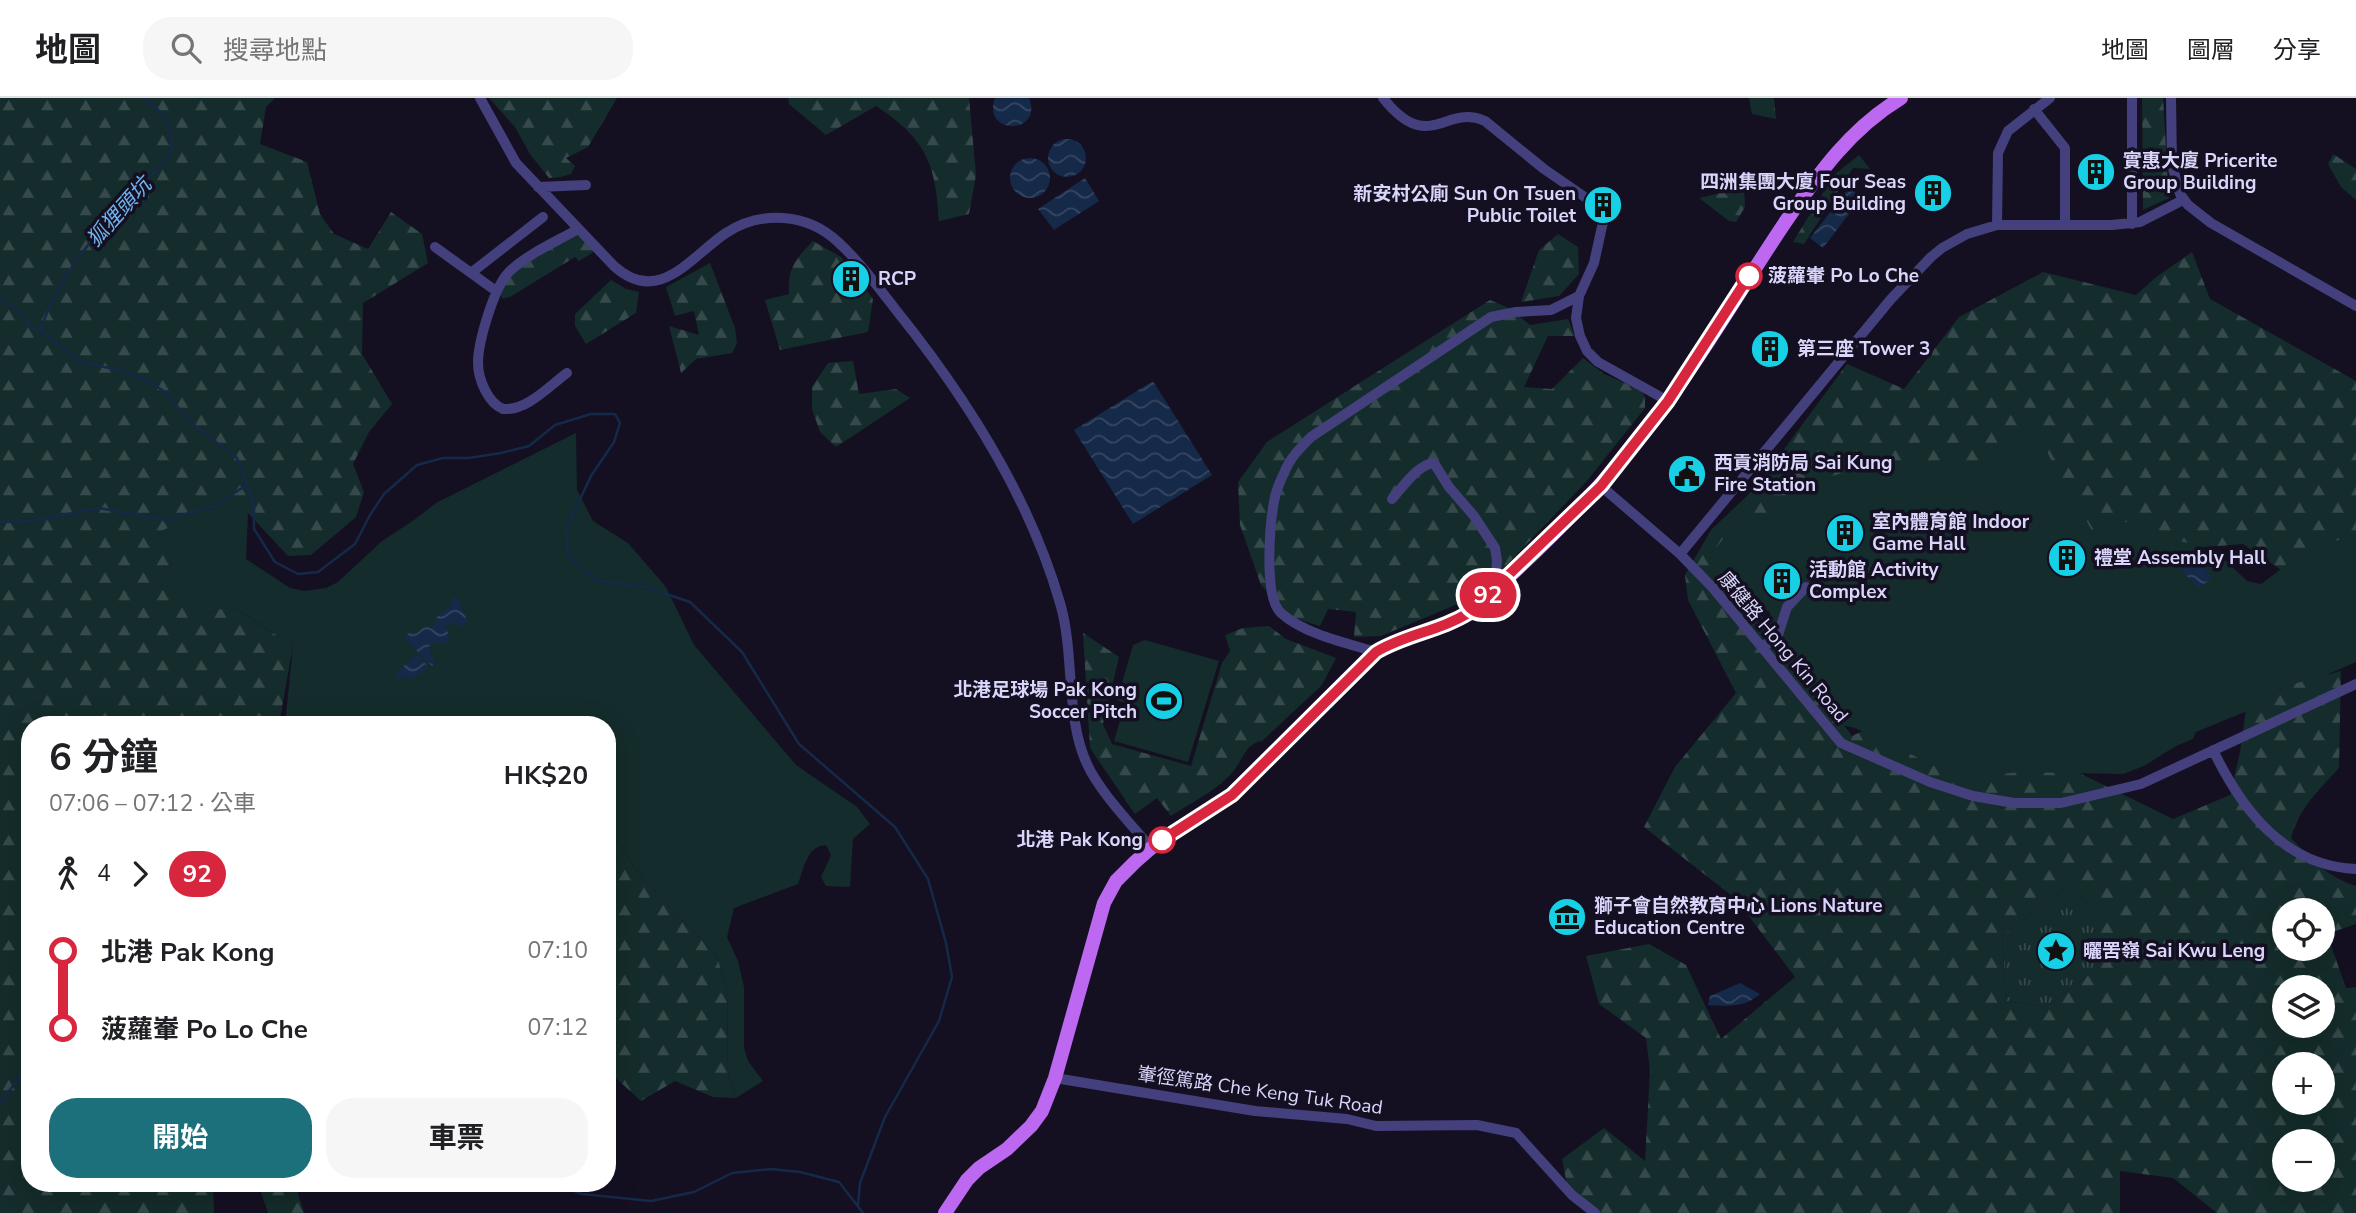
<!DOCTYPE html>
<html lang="zh-TW">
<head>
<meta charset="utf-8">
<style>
	:root { --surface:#fff; --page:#f6f6f6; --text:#202124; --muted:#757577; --line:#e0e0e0; --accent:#1c707b }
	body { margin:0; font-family:"Nunito Sans","Noto Sans TC",sans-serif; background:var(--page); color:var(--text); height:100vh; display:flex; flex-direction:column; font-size:26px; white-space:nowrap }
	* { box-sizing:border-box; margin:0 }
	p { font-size:23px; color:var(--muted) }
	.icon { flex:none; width:38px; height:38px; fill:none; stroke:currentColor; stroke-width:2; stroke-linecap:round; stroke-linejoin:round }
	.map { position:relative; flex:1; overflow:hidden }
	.side { position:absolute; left:21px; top:618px; width:595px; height:476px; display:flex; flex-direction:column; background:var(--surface); border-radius:28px; box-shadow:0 7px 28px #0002 }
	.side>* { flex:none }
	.badge { padding:0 14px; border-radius:23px; font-size:24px; line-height:46px }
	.tools { position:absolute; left:2272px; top:800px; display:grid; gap:14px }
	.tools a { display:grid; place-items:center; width:63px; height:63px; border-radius:50%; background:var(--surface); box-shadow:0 7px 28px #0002; font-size:35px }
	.map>.badge { position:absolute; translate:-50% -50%; box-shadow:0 0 0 4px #fff }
	.legs { display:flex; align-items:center; gap:10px; height:77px; padding:0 28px; font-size:23px }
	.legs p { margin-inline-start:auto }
	.headline { display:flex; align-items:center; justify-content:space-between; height:119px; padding:0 28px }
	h1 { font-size:38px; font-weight:700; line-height:52px }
	.cta { display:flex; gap:14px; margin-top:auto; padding:14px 28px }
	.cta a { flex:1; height:80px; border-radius:28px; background:var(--accent); color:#fff; font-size:28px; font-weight:700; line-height:80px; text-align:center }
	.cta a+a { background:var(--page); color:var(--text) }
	ul { padding:0 28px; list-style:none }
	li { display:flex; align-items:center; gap:24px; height:77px; font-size:26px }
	li i { display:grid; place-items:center; width:10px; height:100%; margin:0 9px; background:currentColor }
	li i::after { content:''; width:18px; height:18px; margin:-9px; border:5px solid; border-radius:50%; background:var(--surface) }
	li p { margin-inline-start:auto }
	li:first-child i { background:linear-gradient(#0000 50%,currentColor 0) }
	li:last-child i { background:linear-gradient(currentColor 50%,#0000 0) }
	header { display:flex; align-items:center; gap:42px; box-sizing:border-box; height:98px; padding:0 35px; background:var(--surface); border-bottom:2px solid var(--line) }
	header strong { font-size:33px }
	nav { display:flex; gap:38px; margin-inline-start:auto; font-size:24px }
	.search { width:490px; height:63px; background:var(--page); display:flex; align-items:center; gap:18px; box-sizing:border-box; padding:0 24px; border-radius:28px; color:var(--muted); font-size:26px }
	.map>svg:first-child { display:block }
	.grass { fill:url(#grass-tufts) }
	.forest { fill:url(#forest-firs); fill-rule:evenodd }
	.park { fill:#142c2b }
	.water { fill:url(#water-waves) }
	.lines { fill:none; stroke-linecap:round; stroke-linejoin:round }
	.stream { stroke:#152948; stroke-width:2.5 }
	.minor { stroke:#43407d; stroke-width:10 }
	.major { stroke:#bd68f0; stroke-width:14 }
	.line-1-casing { stroke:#fff; stroke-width:16 }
	.line-1 { stroke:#d7263d; stroke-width:10 }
	.stop-1-dot { fill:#fff; stroke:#d7263d; stroke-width:3.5 }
	.labels { text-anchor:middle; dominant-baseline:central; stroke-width:7; stroke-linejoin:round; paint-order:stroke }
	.poi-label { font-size:19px; font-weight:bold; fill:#dad6fb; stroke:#141022; text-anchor:start }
	.stop-label { font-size:19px; font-weight:bold; fill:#dad6fb; stroke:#141022; text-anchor:start }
	.street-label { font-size:19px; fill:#dad6fb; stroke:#141022 }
	.water-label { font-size:21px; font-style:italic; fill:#6fb4f0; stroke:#141022 }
</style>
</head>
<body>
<header>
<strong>地圖</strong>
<div class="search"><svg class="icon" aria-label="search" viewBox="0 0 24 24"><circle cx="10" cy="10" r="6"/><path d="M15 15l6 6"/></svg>搜尋地點</div>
<nav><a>地圖</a><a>圖層</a><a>分享</a></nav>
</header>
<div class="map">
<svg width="2356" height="1115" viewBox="0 0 2356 1115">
	<defs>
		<pattern id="grass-tufts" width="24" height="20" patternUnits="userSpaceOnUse" patternTransform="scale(1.75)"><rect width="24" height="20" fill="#142c2b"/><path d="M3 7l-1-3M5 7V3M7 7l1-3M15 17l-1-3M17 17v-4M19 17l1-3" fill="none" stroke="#364a4b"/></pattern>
		<pattern id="forest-firs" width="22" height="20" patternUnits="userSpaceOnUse" patternTransform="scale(1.75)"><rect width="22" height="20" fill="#142c2b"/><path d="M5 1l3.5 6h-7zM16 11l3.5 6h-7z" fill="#364a4b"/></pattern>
		<pattern id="water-waves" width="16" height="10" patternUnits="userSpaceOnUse" patternTransform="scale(1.75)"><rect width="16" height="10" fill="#152948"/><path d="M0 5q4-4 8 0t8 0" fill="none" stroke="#364763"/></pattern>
	</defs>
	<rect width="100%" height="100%" fill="#141022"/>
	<path class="grass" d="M2071,786L2093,811L2097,871L2047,909L2006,903L2002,838Z"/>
	<path class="forest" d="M0,0H275L266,9L260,46L307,64L320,116L334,136L368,151L391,114L422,136L428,165L363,205L362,256L392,306L369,334L353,366L364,394L356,419L311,457L288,458L248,415L238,399L231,507L293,548L279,626H30V1085H213L214,1115H0Z
		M489,0H617L588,49L566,60L575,68L571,76L561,79L549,80L530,56L515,29Z
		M788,0H969L976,77L969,116L939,123C936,65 925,40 876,8L826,37L789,6Z
		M1749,0H1774L1776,21L1752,16Z
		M2142,0H2163L2169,100L2143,112Z
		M2333,56L2356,71V102L2341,89L2328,66Z
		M1859,57L1870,71L1853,70L1804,146L1793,144L1834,77Z
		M1744,90L1745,109L1736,124L1729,123L1699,100Z
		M580,133L597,152L579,163L575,159L510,199L502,201L500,192L513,174Z
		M1558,136L1578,149L1579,176L1559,198L1521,204L1539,152Z
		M813,143L841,159L873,201L868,234L780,252L765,202L789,196C787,170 796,161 813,143Z
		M2192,154L2210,201L2356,283V499L2300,485L2243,446L1737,486L1852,638L1929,601L2173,721L2230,697L2240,654L2248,597L2341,573L2339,670C2319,692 2299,710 2291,740C2312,761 2327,779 2356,788V826L2327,836L2346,890L2356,889V1115H2217L2173,1080L2120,1073V1115H1599L1567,1087L1562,1061L1604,1030L1645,1063L1650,973L1646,940L1599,906L1586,858L1649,846L1686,867L1721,941L1795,879L1736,801L1644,729L1675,669L1736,595L1688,502L1685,477L1711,432L1747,398L1767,374L1847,266L1904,291L1959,219L2043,174L2136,197L2155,180ZM2071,786L2093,811L2097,871L2047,909L2006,903L2002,838ZM2284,812H2322V850H2284ZM2284,889H2322V928H2284ZM2284,966H2322V1004H2284ZM2284,1043H2322V1082H2284Z
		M710,165L735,230L737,245L732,255L696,261L681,275L669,228L699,237L694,213L675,218L666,189Z
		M611,182L626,191L639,194L636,215L586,246L575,228V216Z
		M1490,202L1509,210L1530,227L1568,221L1575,238H1548L1524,289L1552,291L1583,260L1604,276L1641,292L1645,299V310L1586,384L1477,498L1381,538L1354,539L1356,514L1328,511L1320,528L1291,519L1261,487L1240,427L1238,384L1267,344Z
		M853,263L859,296L896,291L910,300L836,349L820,334L812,311V289L828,265Z
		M1269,528L1286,541L1336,560L1322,587L1262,643C1247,645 1243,660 1235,671C1220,691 1192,704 1171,718L1157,700L1135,716L1090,650L1083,535L1119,559L1103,626L1112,646L1191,668L1222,565L1230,553L1225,537L1243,530Z
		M607,728L641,779L717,858L727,892L728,974L736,1000L713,999L675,983L641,1003L607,972Z
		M250,1085H295L304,1115H268L261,1094Z"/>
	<path class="park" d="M2028,328L2035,341L2042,344L2064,387L2069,392L2091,431L2100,434L2126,424L2139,423L2172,441L2192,446L2205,459L2214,463L2224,461L2247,483L2261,486C2279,473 2297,457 2318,449C2330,444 2344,441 2356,436V564L2324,578L2285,588L2247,613L2196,634L2193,641L2176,648L2144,668L2123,676L2021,674L1971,679L1936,669L1893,647L1855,630L1842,627L1800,588L1780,564L1782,546L1770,532V514L1755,507L1710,457L1739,422L1752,424L1785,417L1802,397L1821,381L1863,369L1912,367L1935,370L1951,369L1958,372L1994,354L2004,341Z
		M576,335L577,392L593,423L628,445L666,489L694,547L796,667L857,709L870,726L853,741L850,789L826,788L821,779L831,757L826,747C807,748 804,770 798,786L734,810L727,839L738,863L744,889V950L748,963L763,983L736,1000L728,974L727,892L717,858L641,779L607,728V626H285L293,548L231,507L189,523L159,434L238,398L248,415L246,461L290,490L304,493L326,490L338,484L382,443L414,422L436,405Z
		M1145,542L1219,563L1188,664L1114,643L1125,605L1117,602L1133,547Z"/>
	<path class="water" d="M995,0H1029C1044,37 981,38 995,0Z
		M1048 60a19 19 0 1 1 38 0a19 19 0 1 1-38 0Z
		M1010 80a20 20 0 1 1 40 0a20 20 0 1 1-40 0Z
		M1085,80L1099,103L1054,132L1038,111Z
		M1849,90L1862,99L1823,150L1810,140Z
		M1153,283L1212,377L1133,426L1074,332Z
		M2188,452L2212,479L2199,491L2174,464Z
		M452,499H459L462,512L468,524L459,529L454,524L445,528L450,539L444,547L438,543L428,549L435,565L432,568L404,540L410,534L417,535L426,527L431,531L437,522L436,520L451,507Z
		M416,556L429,569L411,582L405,579L398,580L395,577Z
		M1740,885L1760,896C1744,910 1728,908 1708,907L1710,898Z"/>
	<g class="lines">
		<path class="stream" d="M0,200L18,212L31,230L40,232L80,264L119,272L150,284L165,294L191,325L237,360L254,407V431L275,464L298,476L318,474L355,446L370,417L384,396L417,367L443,360H469L501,355L529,348L555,327L591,316H615L620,325L614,344L591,378L566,431L568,457L595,482L645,489L690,504L742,554L799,646L895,729L928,781L946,845L952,879L939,923L885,1019L860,1085L858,1107
			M41,231C63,161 120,113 168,59C178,34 165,13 143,0
			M0,424L31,423L99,410L164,422L215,408L245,388
			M0,1004L30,967
			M555,1085L582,1096L651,1103L694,1094L732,1075L771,1071L800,1074L839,1084L863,1115"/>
		<path class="minor" d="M480,0L516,65L614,168C659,209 691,158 726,135C761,112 807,115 838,144C860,164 878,189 896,212C966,299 1029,397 1060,505C1075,555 1065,619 1087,666C1099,693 1131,726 1151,750
			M1383,0C1429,58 1445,5 1485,23L1544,71L1589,102L1603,124L1594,165L1579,198L1576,220L1580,238L1587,253L1598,264L1668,303
			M2132,0V126
			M2171,0L2172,67L2180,96L2188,107L2211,125L2356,208
			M2034,11L2065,50V127
			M538,89L586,87
			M1997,127L1998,55L2008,33L2050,0
			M435,149L496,193
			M471,175L543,119
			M567,275C549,288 527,313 503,311C488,305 478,281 478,265C478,244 494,189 509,174C527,156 556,144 578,131
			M1601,388L1680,456L1713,490L1841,645L1930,684L1973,698L2014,705H2061L2141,686L2356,586
			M1392,401C1402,390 1418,366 1434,365L1449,389L1474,418L1495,450L1497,462L1495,491
			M1680,456L1891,201L1931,159L1942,150L1967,136L1997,127H2112L2140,124L2183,102
			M1762,550L1778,537L1787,509L1806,489
			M1376,554C1346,545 1304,536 1281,515C1263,499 1270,422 1275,399C1277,390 1281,381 1285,373C1290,360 1301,349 1311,339L1491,219L1516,214L1551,212L1579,198
			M2213,652C2242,712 2284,768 2356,771
			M1055,980L1255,1013L1347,1021L1376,1028L1477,1027L1516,1035L1572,1097L1595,1115"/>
		<path class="major" d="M945,1115L967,1082L979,1070L1007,1051L1031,1028L1042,1013L1055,980L1104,805L1116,783L1135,764L1151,750L1232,697L1376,554C1406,536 1440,533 1470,514C1543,450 1612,381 1669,301C1711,244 1746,182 1786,123C1819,75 1850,31 1901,0"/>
	</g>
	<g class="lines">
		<g class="line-1-casing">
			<path id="line-1" d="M1162,742L1232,697L1376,554C1406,536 1440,533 1470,514L1601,388L1668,303L1749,178"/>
		</g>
		<use href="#line-1" class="line-1"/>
	</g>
	<defs>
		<g id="building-disc" transform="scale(2.0125)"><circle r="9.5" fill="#18d0e5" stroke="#141022"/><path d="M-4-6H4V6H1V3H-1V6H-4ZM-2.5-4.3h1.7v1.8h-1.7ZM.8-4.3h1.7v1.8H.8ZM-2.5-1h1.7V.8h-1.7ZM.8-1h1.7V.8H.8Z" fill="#111"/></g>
		<g id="civic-disc" transform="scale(2.0125)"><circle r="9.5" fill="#18d0e5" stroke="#141022"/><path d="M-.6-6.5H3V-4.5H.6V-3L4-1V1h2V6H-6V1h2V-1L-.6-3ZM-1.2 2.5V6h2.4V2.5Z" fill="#111"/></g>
		<g id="stadium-disc" transform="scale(2.0125)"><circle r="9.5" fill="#18d0e5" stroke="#141022"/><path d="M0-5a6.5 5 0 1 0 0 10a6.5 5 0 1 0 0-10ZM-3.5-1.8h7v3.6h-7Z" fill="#111"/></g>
		<g id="museum-disc" transform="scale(2.0125)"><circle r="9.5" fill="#18d0e5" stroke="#141022"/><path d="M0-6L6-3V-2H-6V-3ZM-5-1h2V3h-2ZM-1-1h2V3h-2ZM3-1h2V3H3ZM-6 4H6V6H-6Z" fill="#111"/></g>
		<g id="sight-disc" transform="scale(2.0125)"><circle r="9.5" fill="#18d0e5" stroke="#141022"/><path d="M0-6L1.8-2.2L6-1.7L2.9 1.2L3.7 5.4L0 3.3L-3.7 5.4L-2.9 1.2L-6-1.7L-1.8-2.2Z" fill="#111"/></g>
	</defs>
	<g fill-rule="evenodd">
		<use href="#building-disc" x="2096" y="74"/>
		<use href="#building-disc" x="1933" y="95"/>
		<use href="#building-disc" x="1603" y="107"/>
		<use href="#building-disc" x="851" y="181"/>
		<use href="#building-disc" x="1770" y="251"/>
		<use href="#civic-disc" x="1687" y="376"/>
		<use href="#building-disc" x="1845" y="435"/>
		<use href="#building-disc" x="2067" y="460"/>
		<use href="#building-disc" x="1782" y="483"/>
		<use href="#stadium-disc" x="1164" y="603"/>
		<use href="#museum-disc" x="1567" y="819"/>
		<use href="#sight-disc" x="2056" y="853"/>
	</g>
	<g class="stop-1-dot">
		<circle cx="1749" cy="178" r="12"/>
		<circle cx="1162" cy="742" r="12"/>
	</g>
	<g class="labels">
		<g class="poi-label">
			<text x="2123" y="63">實惠大廈 Pricerite<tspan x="2123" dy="22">Group Building</tspan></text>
			<text x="1906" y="84" text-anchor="end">四洲集團大廈 Four Seas<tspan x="1906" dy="22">Group Building</tspan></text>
			<text x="1576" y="96" text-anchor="end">新安村公廁 Sun On Tsuen<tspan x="1576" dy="22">Public Toilet</tspan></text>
			<text x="878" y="181">RCP</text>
			<text x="1797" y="251">第三座 Tower 3</text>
			<text x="1714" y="365">西貢消防局 Sai Kung<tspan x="1714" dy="22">Fire Station</tspan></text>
			<text x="1872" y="424">室內體育館 Indoor<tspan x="1872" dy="22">Game Hall</tspan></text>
			<text x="2094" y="460">禮堂 Assembly Hall</text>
			<text x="1809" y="472">活動館 Activity<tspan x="1809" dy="22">Complex</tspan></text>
			<text x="1137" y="592" text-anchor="end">北港足球場 Pak Kong<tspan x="1137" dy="22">Soccer Pitch</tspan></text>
			<text x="1594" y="808">獅子會自然教育中心 Lions Nature<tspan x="1594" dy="22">Education Centre</tspan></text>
			<text x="2083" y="853">曬罟嶺 Sai Kwu Leng</text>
		</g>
		<g class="stop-label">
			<text x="1768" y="178">菠蘿輋 Po Lo Che</text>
			<text x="1143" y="742" text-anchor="end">北港 Pak Kong</text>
		</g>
		<g class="street-label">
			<text transform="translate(1783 549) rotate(50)">康健路 Hong Kin Road</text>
			<text transform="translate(1260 993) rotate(8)">輋徑篤路 Che Keng Tuk Road</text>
		</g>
		<g class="water-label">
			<text transform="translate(119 114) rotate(-48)">狐狸頭坑</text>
		</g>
	</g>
</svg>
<div class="tools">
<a><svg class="icon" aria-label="locate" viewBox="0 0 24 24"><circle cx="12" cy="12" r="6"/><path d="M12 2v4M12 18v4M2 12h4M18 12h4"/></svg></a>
<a><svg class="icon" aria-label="layers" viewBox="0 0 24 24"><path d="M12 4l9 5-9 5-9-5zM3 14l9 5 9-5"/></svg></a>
<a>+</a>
<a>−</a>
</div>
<b class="badge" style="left:1488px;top:497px;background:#d7263d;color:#fff">92</b>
<section class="side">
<div class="headline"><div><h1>6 分鐘</h1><p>07:06 – 07:12 · 公車</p></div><b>HK$20</b></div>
<div class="legs"><svg class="icon" aria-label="walk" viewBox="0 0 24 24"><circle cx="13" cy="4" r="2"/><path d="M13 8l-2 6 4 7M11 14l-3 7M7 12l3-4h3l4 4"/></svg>4<svg class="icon" aria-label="forward" viewBox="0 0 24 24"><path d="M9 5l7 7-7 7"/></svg><b class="badge" style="background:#d7263d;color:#fff">92</b></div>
<ul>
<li><i style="color:#d7263d"></i><b>北港 Pak Kong</b><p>07:10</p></li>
<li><i style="color:#d7263d"></i><b>菠蘿輋 Po Lo Che</b><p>07:12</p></li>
</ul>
<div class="cta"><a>開始</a><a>車票</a></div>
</section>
</div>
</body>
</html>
